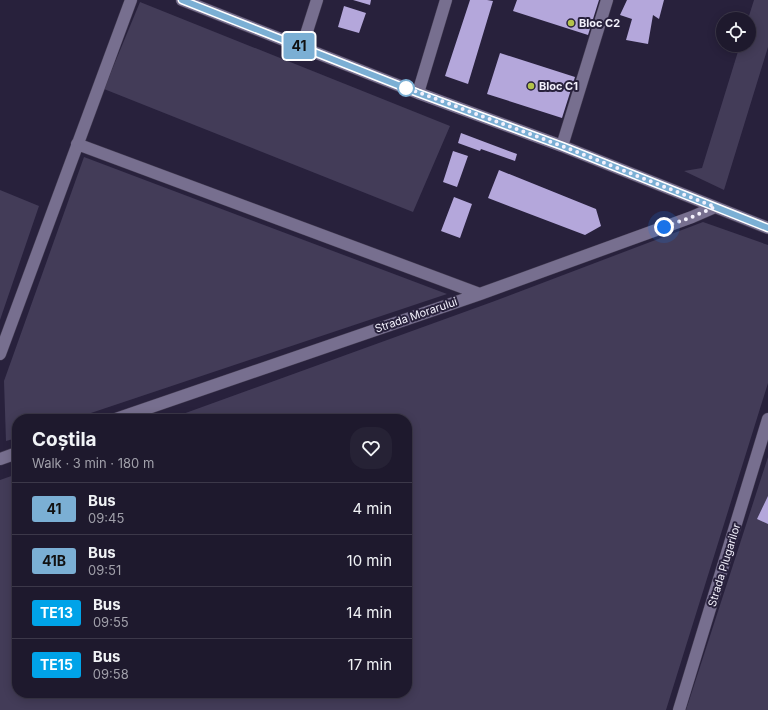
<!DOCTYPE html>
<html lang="en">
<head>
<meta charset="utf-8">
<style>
	:root { --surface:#1e192d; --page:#262235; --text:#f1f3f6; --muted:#a1a0aa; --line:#3c3849 }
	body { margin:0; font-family:Inter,sans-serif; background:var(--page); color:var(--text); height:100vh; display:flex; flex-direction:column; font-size:15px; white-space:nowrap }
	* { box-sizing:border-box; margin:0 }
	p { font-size:13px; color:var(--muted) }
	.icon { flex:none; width:22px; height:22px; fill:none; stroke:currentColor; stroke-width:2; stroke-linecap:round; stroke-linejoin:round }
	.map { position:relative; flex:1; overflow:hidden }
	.details { position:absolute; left:12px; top:414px; width:400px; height:284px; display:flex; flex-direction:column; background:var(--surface); border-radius:16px; box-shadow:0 2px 10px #0003,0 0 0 1px var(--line) }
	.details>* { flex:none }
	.badge { padding:0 8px; border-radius:3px; font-size:14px; line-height:26px }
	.fabs { position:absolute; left:716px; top:12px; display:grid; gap:8px }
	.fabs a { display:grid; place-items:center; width:40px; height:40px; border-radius:50%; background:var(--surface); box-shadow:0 2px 10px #0003,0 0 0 1px var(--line); font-size:20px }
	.you { position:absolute; width:20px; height:20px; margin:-10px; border:3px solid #fff; border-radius:50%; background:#1a73e8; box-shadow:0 0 0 6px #1a73e833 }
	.map>.badge { position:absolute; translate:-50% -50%; box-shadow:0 0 0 2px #fff }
	.round { display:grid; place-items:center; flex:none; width:42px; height:42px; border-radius:16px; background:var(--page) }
	.head { display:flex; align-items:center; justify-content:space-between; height:68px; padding:0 20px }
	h1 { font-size:19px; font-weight:700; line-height:30px }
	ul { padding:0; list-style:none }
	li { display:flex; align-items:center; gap:12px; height:52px; padding:0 20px; border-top:1px solid var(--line) }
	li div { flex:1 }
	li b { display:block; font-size:15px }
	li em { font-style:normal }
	li .badge { min-width:44px; font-weight:700; text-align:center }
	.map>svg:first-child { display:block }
	.green { fill:#433c58 }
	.building { fill:#b4a7db }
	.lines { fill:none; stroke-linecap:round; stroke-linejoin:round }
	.minor-casing { stroke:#433c52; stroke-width:13 }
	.minor { stroke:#776f8f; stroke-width:12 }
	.line-casing { stroke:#fff; stroke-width:9 }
	.line { stroke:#7bafd4; stroke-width:6 }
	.walk { stroke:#f4f2fd; stroke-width:4; stroke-dasharray:0 7.2 }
	.poi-dot { fill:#b3c24b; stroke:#28213c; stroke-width:1.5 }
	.stop-dot { fill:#fff; stroke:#7bafd4; stroke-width:2 }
	.labels { text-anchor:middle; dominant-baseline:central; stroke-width:4; stroke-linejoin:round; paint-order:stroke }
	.poi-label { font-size:11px; font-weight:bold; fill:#f4f2fd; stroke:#28213c; text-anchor:start }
	.street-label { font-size:11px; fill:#f4f2fd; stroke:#28213c }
</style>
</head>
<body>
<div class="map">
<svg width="768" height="710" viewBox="0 0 768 710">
	<rect width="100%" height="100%" fill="#28213c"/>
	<path class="green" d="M754,0H768V47L724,190L684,171L702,168L740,45H749L748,19Z
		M140,2L450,126L413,212L104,89Z
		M84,157L447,294L73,419H17V438L6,441L4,381Z
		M0,190L39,206L0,320Z
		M703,222L768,245V383L666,710H0V480L17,474V693H407V419H169L492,302Z
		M768,457V710H686Z"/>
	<path class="building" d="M353,0H371L370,5Z
		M470,0H487L493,1L468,84L445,76Z
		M517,0H599L588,35L513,11Z
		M627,0H664L659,19L653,15L648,44L626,40L632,19L620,15Z
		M344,6L366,13L359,33L338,27Z
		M500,53L575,77L562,118L487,94Z
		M461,133L517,154L515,161L481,149L480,151L458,143Z
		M453,151L468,156L457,187L443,182Z
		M499,170L596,209L601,226L585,235L488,198Z
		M454,197L472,204L460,238L441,231Z
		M768,496V524L757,519Z"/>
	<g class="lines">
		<g class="minor-casing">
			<path id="minor" d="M182,0L418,93L562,146L768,228
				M302,47L317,0
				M418,93L446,0
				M77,144L480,294
				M562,146L607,0
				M0,354L131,0
				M116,419L480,294L692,217L715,207
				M0,459L17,453
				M679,710L768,419"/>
		</g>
		<use href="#minor" class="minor"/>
	</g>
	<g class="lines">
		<g class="line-casing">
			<path id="line" d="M182,0L418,93L562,146L768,228"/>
		</g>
		<use href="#line" class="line"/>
		<path class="walk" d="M406,88L404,87L562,146L715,207L692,217L664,227"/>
	</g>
	<g class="poi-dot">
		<circle cx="571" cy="23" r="4"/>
		<circle cx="531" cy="86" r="4"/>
	</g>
	<circle class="stop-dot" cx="406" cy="88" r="8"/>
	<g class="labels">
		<g class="poi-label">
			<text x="579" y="23">Bloc C2</text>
			<text x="539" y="86">Bloc C1</text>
		</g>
		<g class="street-label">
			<text transform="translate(416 315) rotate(-19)">Strada Morarului</text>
			<text transform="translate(724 565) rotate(-73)">Strada Plugarilor</text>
		</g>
	</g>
</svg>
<div class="fabs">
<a><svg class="icon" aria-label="locate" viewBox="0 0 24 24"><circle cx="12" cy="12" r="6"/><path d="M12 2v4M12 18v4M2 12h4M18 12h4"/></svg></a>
</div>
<div class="you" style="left:664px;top:227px"></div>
<b class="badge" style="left:299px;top:46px;background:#7bafd4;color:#111">41</b>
<section class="details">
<div class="head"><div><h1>Coștila</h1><p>Walk · 3 min · 180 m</p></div><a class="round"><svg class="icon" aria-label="heart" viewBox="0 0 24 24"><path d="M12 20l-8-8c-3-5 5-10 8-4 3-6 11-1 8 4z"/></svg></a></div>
<ul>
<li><span class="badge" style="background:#7bafd4;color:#111">41</span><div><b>Bus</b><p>09:45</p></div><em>4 min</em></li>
<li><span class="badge" style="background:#7bafd4;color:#111">41B</span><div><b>Bus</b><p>09:51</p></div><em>10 min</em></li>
<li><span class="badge" style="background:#00a3e8;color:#fff">TE13</span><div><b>Bus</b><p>09:55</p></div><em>14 min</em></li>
<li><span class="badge" style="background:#00a3e8;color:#fff">TE15</span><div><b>Bus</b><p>09:58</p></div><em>17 min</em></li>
</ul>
</section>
</div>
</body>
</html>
